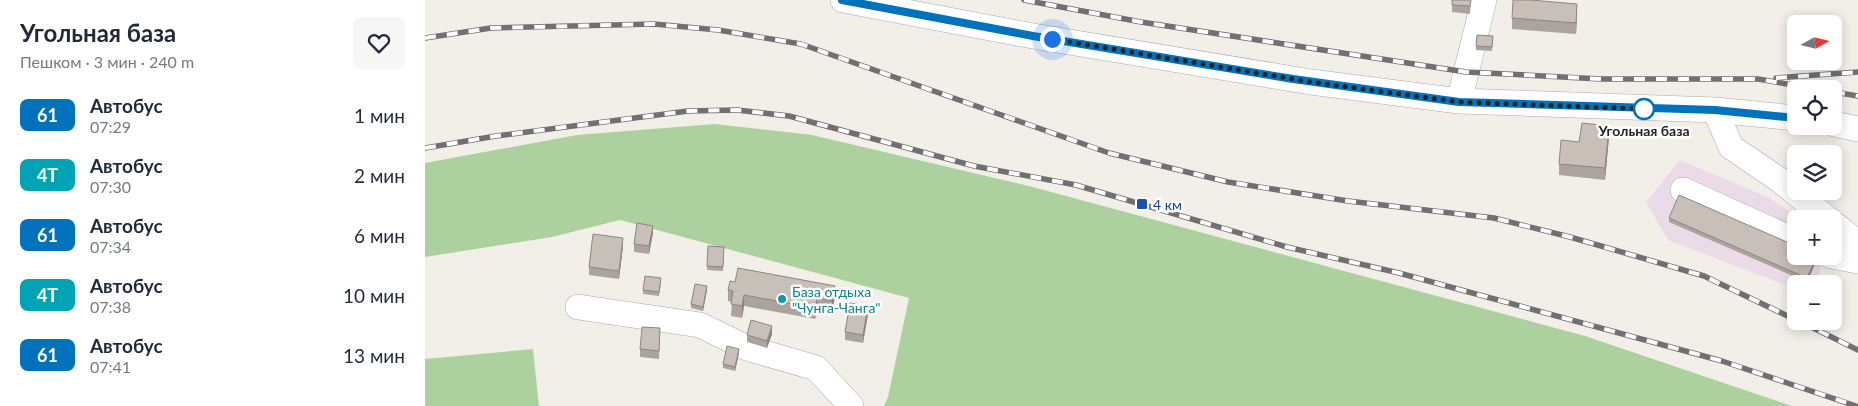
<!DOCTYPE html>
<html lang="ru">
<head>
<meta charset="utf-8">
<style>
	:root { --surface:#fff; --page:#f6f6f7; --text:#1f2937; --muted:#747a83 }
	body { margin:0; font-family:Lato,sans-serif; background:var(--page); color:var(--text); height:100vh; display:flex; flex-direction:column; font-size:19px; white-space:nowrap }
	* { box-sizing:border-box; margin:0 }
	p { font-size:16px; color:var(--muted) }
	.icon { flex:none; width:28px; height:28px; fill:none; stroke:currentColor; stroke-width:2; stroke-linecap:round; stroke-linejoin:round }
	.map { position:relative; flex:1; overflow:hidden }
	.side { display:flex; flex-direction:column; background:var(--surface); width:425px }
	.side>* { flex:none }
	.badge { padding:0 10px; border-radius:8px; font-size:18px; line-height:32px }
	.needle { width:32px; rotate:82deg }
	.controls { position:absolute; left:1362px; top:15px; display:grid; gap:10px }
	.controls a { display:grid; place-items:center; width:55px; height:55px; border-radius:8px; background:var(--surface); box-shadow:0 2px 12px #0003; font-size:25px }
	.you { position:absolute; width:25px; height:25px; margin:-12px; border:4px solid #fff; border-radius:50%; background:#1a73e8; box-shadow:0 0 0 8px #1a73e833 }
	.map>.badge { position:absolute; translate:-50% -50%; box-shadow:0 0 0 2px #fff }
	.round { display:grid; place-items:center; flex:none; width:52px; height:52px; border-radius:8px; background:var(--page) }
	.overview { display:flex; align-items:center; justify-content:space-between; height:85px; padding:0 20px }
	h1 { font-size:24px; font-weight:700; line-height:38px }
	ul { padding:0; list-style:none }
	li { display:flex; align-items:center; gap:15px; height:60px; padding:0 20px }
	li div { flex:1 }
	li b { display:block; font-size:19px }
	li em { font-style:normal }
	li .badge { min-width:55px; font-weight:700; text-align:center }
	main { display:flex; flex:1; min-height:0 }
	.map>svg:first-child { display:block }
	.industrial { fill:#ebdbe8 }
	.forest { fill:#add19e }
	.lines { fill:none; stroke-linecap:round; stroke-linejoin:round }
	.minor-casing { stroke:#a9a9a9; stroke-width:26 }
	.minor { stroke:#fff; stroke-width:25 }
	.rail-casing { stroke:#707070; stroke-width:5.5 }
	.rail { stroke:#fff; stroke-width:4; stroke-dasharray:11; stroke-linecap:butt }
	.wall { fill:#aba49e }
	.shaded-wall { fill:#8b8681 }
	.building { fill:#c7bfb8; stroke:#8b8681 }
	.line-casing { stroke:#fff; stroke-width:11 }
	.line { stroke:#0072bc; stroke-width:8 }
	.walk { stroke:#222; stroke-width:5; stroke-dasharray:0 9 }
	.stop-dot { fill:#fff; stroke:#0072bc; stroke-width:2.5 }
	.transit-dot { fill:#1a4fb4; stroke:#fff; stroke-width:2 }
	.culture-dot { fill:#0f9aa8; stroke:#fff; stroke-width:2 }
	.labels { text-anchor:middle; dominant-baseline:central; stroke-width:5; stroke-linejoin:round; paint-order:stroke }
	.stop-label { font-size:14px; font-weight:bold; fill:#222; stroke:#fff }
	.transit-label { font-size:14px; fill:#164399; stroke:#fff; text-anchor:start }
	.culture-label { font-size:14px; fill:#0d838f; stroke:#fff; text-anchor:start }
</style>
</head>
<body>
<main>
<section class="side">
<div class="overview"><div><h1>Угольная база</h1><p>Пешком · 3 мин · 240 m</p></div><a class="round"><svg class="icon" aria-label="heart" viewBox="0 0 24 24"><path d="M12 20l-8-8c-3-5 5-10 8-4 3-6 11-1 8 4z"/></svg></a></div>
<ul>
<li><span class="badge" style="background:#0072bc;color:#fff">61</span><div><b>Автобус</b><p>07:29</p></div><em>1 мин</em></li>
<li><span class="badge" style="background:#00a3b4;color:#fff">4Т</span><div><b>Автобус</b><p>07:30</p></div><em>2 мин</em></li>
<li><span class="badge" style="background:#0072bc;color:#fff">61</span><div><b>Автобус</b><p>07:34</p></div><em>6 мин</em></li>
<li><span class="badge" style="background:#00a3b4;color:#fff">4Т</span><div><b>Автобус</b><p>07:38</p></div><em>10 мин</em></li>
<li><span class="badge" style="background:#0072bc;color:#fff">61</span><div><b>Автобус</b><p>07:41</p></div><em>13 мин</em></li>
</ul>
</section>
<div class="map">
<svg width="1433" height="406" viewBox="0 0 1433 406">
	<rect width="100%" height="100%" fill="#f2efe9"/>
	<path class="industrial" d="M1255,160L1345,198L1375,219H1371V256H1399L1391,284H1371V289L1243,240L1221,202Z"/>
	<path class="forest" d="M290,124L387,135L604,186L1160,336L1367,406H459L463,397L484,298L195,220L127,237L0,257V163L152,135Z
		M108,349L114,406H0V359Z"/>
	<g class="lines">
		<g class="minor-casing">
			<path id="minor" d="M418,0L608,36L886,82L1034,101L1290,110L1371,118
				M1034,101L1059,0
				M1290,110L1306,147L1356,181L1403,219
				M1409,124L1433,129
				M1258,190L1371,241
				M1409,224L1433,243
				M1406,256L1433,261
				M153,307L275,325L322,348L391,368L426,406"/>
		</g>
		<use href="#minor" class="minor"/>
		<g class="rail-casing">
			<path id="rail" d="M599,0L716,22L1041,72L1176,79H1333L1391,89
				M0,38L66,28L229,24L293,30L376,44L684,153L803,182L923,201L1069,218L1145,237L1279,276L1371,320
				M1351,78L1433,72
				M1409,92L1433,96
				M0,148L71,136L263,111L312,110L364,116L549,166L651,185L862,247L974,273L1297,361L1431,406
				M1374,321L1433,350"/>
		</g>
		<use href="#rail" class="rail"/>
	</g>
	<path class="wall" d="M1046,0L1045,14L1027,12V5Z
		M1107,0L1152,15L1151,34L1087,29V18Z
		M1068,36L1067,51L1051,50V46Z
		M1184,137L1180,180L1134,175V164L1154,142Z
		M1244,218L1392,256V259L1382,282L1244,222Z
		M228,233L224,254L209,252V244Z
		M198,246L194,279L164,275V267Z
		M283,246L299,247L298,271L282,270Z
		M236,283L234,296L218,294V290Z
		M282,290L278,311L266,308V304Z
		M303,290L410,297L407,312L392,310L390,319L319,306L317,318L306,316L307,302L303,301Z
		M443,314L438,343L420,340V332Z
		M347,334L342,348L322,342V335Z
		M235,336L234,359L215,357V349Z
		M314,353L310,371L298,368V364Z"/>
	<path class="shaded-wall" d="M1152,4V15L1151,34V23Z
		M1184,126V137L1180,180V168Z
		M228,226V233L224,254V246Z
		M198,238V246L194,279V271Z
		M1392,256V259L1382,282V278Z
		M282,286V290L278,311V307Z
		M410,286V297L407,312V301Z
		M319,295V306L317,318V306Z
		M392,298V310L390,319V308Z
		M443,306V314L438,343V335Z
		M347,326V334L342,348V341Z
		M314,349V353L310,371V367Z"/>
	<path class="building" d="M1027,0H1046L1045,6L1027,5Z
		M1088,0H1106L1152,4L1151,23L1087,18Z
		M1052,35L1068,36L1067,47L1051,46Z
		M1157,123L1184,126L1180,168L1134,164L1136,140L1154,142Z
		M1254,195L1371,246V256H1392L1382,278L1244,218Z
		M212,223L228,226L224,246L209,244Z
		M168,234L198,238L194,271L164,267Z
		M283,246L299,247L298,267L282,266Z
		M313,268L410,286L407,301L392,298L390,308L319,295L317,306L306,304L308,291L303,290L305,281L310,282Z
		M220,276L236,278L234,292L218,290Z
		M270,284L282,286L278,307L266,304Z
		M425,303L443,306L438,335L420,332Z
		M326,320L347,326L342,341L322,335Z
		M217,327L235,328L234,351L215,349Z
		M302,346L314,349L310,367L298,364Z"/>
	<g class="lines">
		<g class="line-casing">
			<path id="line" d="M417,0L608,36L868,79L1034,102L1290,110L1371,118"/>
		</g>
		<use href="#line" class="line"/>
		<path class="walk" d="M627,39L886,82L1034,102L1219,109"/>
	</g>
	<circle class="stop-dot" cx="1219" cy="109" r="10"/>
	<rect class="transit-dot" x="711" y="198" width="12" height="12" rx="2.5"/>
	<circle class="culture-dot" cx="357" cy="299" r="5"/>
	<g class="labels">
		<g class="stop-label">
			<text x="1219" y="130">Угольная база</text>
		</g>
		<g class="transit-label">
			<text x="728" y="204">4 км</text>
		</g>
		<g class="culture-label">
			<text x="367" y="291">База отдыха<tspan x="367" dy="16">"Чунга-Чанга"</tspan></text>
		</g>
	</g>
</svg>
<div class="controls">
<a><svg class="needle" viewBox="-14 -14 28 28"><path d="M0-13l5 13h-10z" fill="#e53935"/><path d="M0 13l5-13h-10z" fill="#747a83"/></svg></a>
<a><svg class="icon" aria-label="locate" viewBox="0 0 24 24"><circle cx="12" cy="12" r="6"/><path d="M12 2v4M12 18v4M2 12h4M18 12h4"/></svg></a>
<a><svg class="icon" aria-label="layers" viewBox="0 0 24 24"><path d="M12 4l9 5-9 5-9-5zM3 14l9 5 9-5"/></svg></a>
<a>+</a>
<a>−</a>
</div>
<div class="you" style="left:627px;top:39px"></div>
</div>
</main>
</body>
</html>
